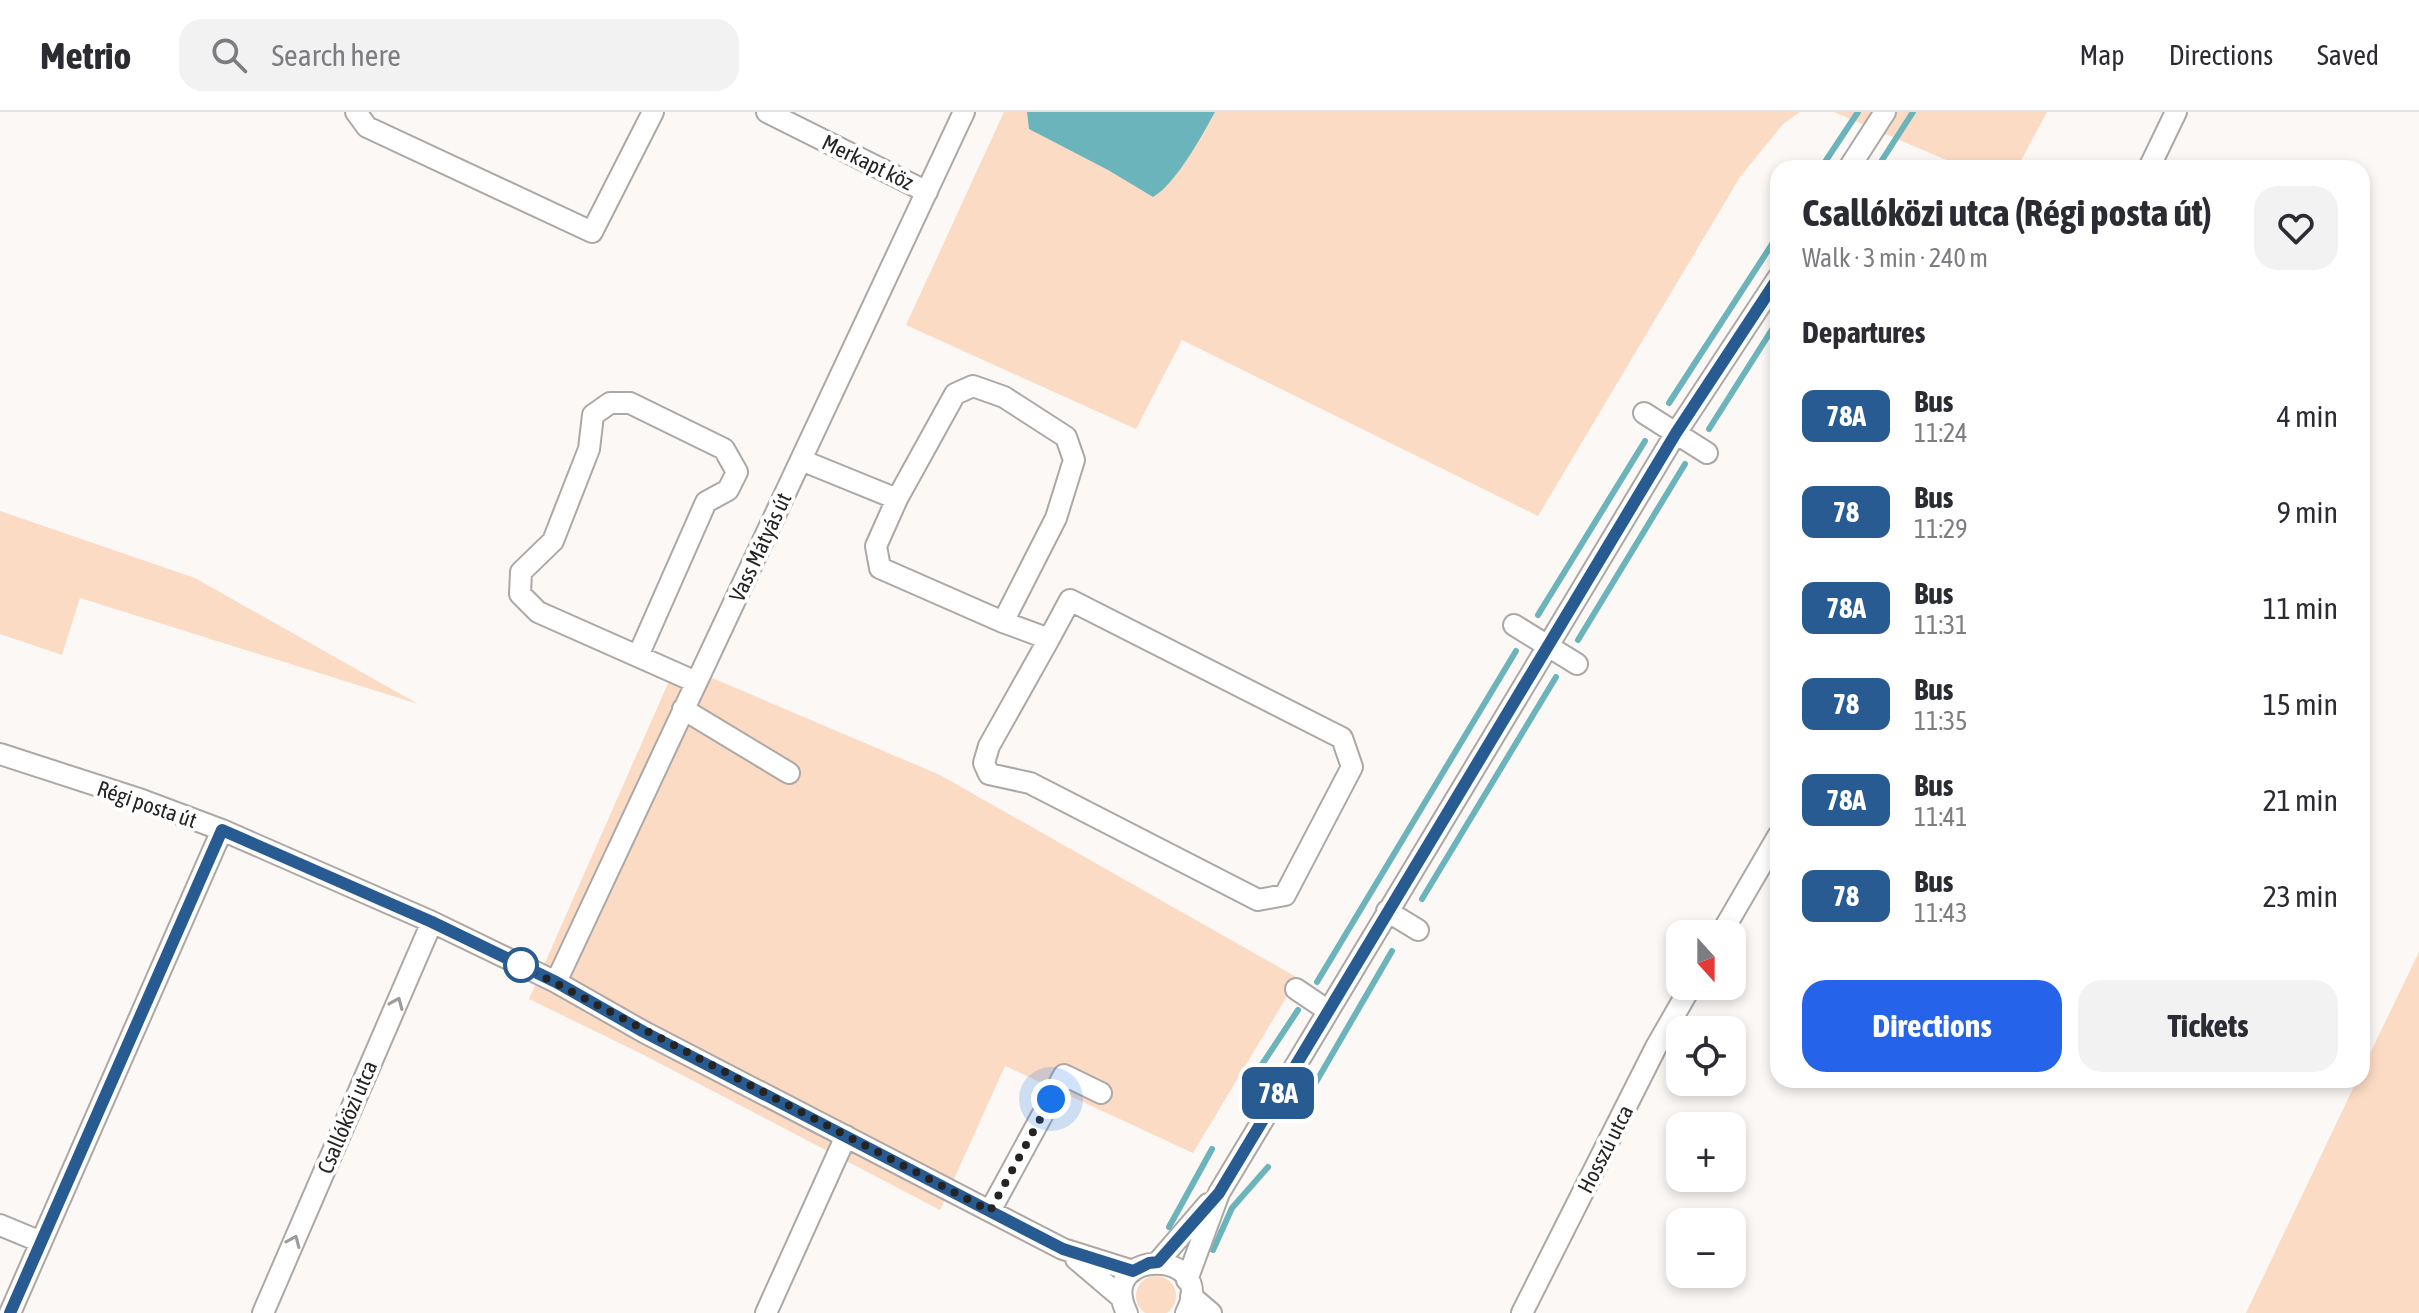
<!DOCTYPE html>
<html lang="en">
<head>
<meta charset="utf-8">
<style>
	:root { --surface:#fff; --page:#f2f2f3; --text:#2b2b33; --muted:#7c7c81; --line:#e1e1e2; --accent:#2563eb }
	body { margin:0; font-family:"Asap Condensed",sans-serif; background:var(--page); color:var(--text); height:100vh; display:flex; flex-direction:column; font-size:30px; white-space:nowrap }
	* { box-sizing:border-box; margin:0 }
	p { font-size:26px; color:var(--muted) }
	.icon { flex:none; width:44px; height:44px; fill:none; stroke:currentColor; stroke-width:2; stroke-linecap:round; stroke-linejoin:round }
	.map { position:relative; flex:1; overflow:hidden }
	.drawer { position:absolute; left:1770px; top:48px; width:600px; height:928px; display:flex; flex-direction:column; background:var(--surface); border-radius:24px; box-shadow:0 4px 12px #0003 }
	.drawer>* { flex:none }
	.badge { padding:0 16px; border-radius:12px; font-size:28px; line-height:52px }
	.needle { width:52px; rotate:159deg }
	.controls { position:absolute; left:1666px; top:808px; display:grid; gap:16px }
	.controls a { display:grid; place-items:center; width:80px; height:80px; border-radius:16px; background:var(--surface); box-shadow:0 4px 12px #0003; font-size:40px }
	.you { position:absolute; width:40px; height:40px; margin:-20px; border:6px solid #fff; border-radius:50%; background:#1a73e8; box-shadow:0 0 0 12px #1a73e833 }
	.map>.badge { position:absolute; translate:-50% -50%; box-shadow:0 0 0 4px #fff }
	h2 { padding:0 32px; font-size:30px; line-height:72px }
	.round { display:grid; place-items:center; flex:none; width:84px; height:84px; border-radius:24px; background:var(--page) }
	.summary { display:flex; align-items:center; justify-content:space-between; height:136px; padding:0 32px }
	h1 { font-size:38px; font-weight:700; line-height:60px }
	.cta { display:flex; gap:16px; margin-top:auto; padding:16px 32px }
	.cta a { flex:1; height:92px; border-radius:24px; background:var(--accent); color:#fff; font-size:32px; font-weight:700; line-height:92px; text-align:center }
	.cta a+a { background:var(--page); color:var(--text) }
	ul { padding:0; list-style:none }
	li { display:flex; align-items:center; gap:24px; height:96px; padding:0 32px }
	li div { flex:1 }
	li b { display:block; font-size:30px }
	li em { font-style:normal }
	li .badge { min-width:88px; font-weight:700; text-align:center }
	header { display:flex; align-items:center; gap:48px; box-sizing:border-box; height:112px; padding:0 40px; background:var(--surface); border-bottom:2px solid var(--line) }
	header strong { font-size:38px }
	nav { display:flex; gap:44px; margin-inline-start:auto; font-size:28px }
	.search { width:560px; height:72px; background:var(--page); display:flex; align-items:center; gap:20px; box-sizing:border-box; padding:0 28px; border-radius:24px; color:var(--muted); font-size:30px }
	.map>svg:first-child { display:block }
	.green { fill:#fcdbc5 }
	.water { fill:#6bb4bb }
	.lines { fill:none; stroke-linecap:round; stroke-linejoin:round }
	.stream { stroke:#6bb4bb; stroke-width:6 }
	.minor-casing { stroke:#aca8a6; stroke-width:24 }
	.minor { stroke:#fff; stroke-width:20 }
	.oneway { stroke:#9d9c9c }
	.line-casing { stroke:#fff; stroke-width:18 }
	.line { stroke:#275b91; stroke-width:12 }
	.walk { stroke:#252423; stroke-width:8; stroke-dasharray:0 14.4 }
	.stop-dot { fill:#fff; stroke:#275b91; stroke-width:4 }
	.labels { text-anchor:middle; dominant-baseline:central; stroke-width:8; stroke-linejoin:round; paint-order:stroke }
	.street-label { font-size:22px; fill:#252423; stroke:#fff }
</style>
</head>
<body>
<header>
<strong>Metrio</strong>
<div class="search"><svg class="icon" aria-label="search" viewBox="0 0 24 24"><circle cx="10" cy="10" r="6"/><path d="M15 15l6 6"/></svg>Search here</div>
<nav><a>Map</a><a>Directions</a><a>Saved</a></nav>
</header>
<div class="map">
<svg width="2419" height="1201" viewBox="0 0 2419 1201">
	<rect width="100%" height="100%" fill="#fbf8f5"/>
	<path class="green" d="M1004,0H1027L1030,17L1108,58L1153,85C1175,72 1202,24 1215,0H1800L1783,12L1740,65L1538,404L1182,228L1136,317L906,213Z
		M1834,0H2047L2017,56H1965Z
		M0,399L195,466L418,592L80,486L62,543L0,522Z
		M677,551L940,663L1298,866L1193,1041L1005,954L940,1098L642,942L529,887Z
		M2419,840V1201H2246L2357,968H2362V958Z
		M1136 1184a20 20 0 1 1 40 0a20 20 0 1 1-40 0Z"/>
	<path class="water" d="M1027,0H1215C1202,24 1175,73 1153,85L1108,58L1029,17Z"/>
	<g class="lines">
		<path class="stream" d="M1821,56L1858,0
			M1877,56L1913,0
			M1669,291L1778,123
			M1709,317L1778,208
			M1538,503L1645,329
			M1578,528L1685,352
			M1422,787L1556,565
			M1317,870L1516,539
			M1261,954L1298,898
			M1312,977L1392,839
			M1169,1115L1212,1037
			M1213,1138L1232,1096L1268,1055"/>
		<g class="minor-casing">
			<path id="minor" d="M356,0L367,15L592,120L653,0
				M767,0L927,80
				M1849,56L1885,0
				M2149,56L2176,0
				M1644,301L1707,341
				M801,348L897,387L955,282L973,274L1004,285L1066,325L1074,348L1056,406L1003,510L1049,527L1070,488L1342,626L1352,655L1285,783L1258,788L1030,671L989,662L984,651L989,634L1049,527
				M897,387L876,434L880,456L1003,510
				M1514,513L1577,552
				M638,544L706,390L728,378L737,360L724,337L630,291H610L593,303L589,337L553,429L521,460L520,482L538,500L696,570
				M683,597L789,661
				M0,642L142,688L222,718L432,810L556,870L644,920L1063,1137L1133,1159
				M1387,799L1418,818
				M1721,822L1778,724
				M556,870L964,0
				M1296,877L1327,898
				M990,1099L1064,963L1101,981
				M0,1113L41,1130
				M1076,1147L1122,1186
				M1158,1150L1208,1092
				M1187,1168L1219,1081L1676,321L1778,166
				M1191,1184L1211,1201
				M10,1201L222,718
				M263,1201L432,810
				M766,1201L846,1024
				M1127,1201C1094,1135 1220,1136 1186,1201
				M1522,1201L1656,935L1691,874"/>
		</g>
		<use href="#minor" class="minor"/>
	</g>
	<defs><path id="oneway-chevron" d="M-2-3.5L2.5 0L-2 3.5" fill="none" stroke-width="1.6" stroke-linecap="round" stroke-linejoin="round" transform="scale(2)"/></defs>
	<g class="oneway">
		<use href="#oneway-chevron" transform="translate(397 891) rotate(-67)"/>
		<use href="#oneway-chevron" transform="translate(294 1129) rotate(-67)"/>
	</g>
	<g class="lines">
		<g class="line-casing">
			<path id="line" d="M10,1201L222,718L432,810L556,870L644,920L1063,1137L1133,1159L1149,1151L1158,1150L1219,1081L1676,321L1778,166"/>
		</g>
		<use href="#line" class="line"/>
		<path class="walk" d="M521,853L990,1099L1051,987"/>
	</g>
	<circle class="stop-dot" cx="521" cy="853" r="16"/>
	<g class="labels">
		<g class="street-label">
			<text transform="translate(868 50) rotate(26)">Merkapt köz</text>
			<text transform="translate(760 435) rotate(-65)">Vass Mátyás út</text>
			<text transform="translate(147 692) rotate(19)">Régi posta út</text>
			<text transform="translate(347 1005) rotate(-67)">Csallóközi utca</text>
			<text transform="translate(1605 1037) rotate(-63)">Hosszú utca</text>
		</g>
	</g>
</svg>
<div class="controls">
<a><svg class="needle" viewBox="-14 -14 28 28"><path d="M0-13l5 13h-10z" fill="#e53935"/><path d="M0 13l5-13h-10z" fill="#7c7c81"/></svg></a>
<a><svg class="icon" aria-label="locate" viewBox="0 0 24 24"><circle cx="12" cy="12" r="6"/><path d="M12 2v4M12 18v4M2 12h4M18 12h4"/></svg></a>
<a>+</a>
<a>−</a>
</div>
<div class="you" style="left:1051px;top:987px"></div>
<b class="badge" style="left:1278px;top:981px;background:#275b91;color:#fff">78A</b>
<section class="drawer">
<div class="summary"><div><h1>Csallóközi utca (Régi posta út)</h1><p>Walk · 3 min · 240 m</p></div><a class="round"><svg class="icon" aria-label="heart" viewBox="0 0 24 24"><path d="M12 20l-8-8c-3-5 5-10 8-4 3-6 11-1 8 4z"/></svg></a></div>
<h2>Departures</h2>
<ul>
<li><span class="badge" style="background:#275b91;color:#fff">78A</span><div><b>Bus</b><p>11:24</p></div><em>4 min</em></li>
<li><span class="badge" style="background:#275b91;color:#fff">78</span><div><b>Bus</b><p>11:29</p></div><em>9 min</em></li>
<li><span class="badge" style="background:#275b91;color:#fff">78A</span><div><b>Bus</b><p>11:31</p></div><em>11 min</em></li>
<li><span class="badge" style="background:#275b91;color:#fff">78</span><div><b>Bus</b><p>11:35</p></div><em>15 min</em></li>
<li><span class="badge" style="background:#275b91;color:#fff">78A</span><div><b>Bus</b><p>11:41</p></div><em>21 min</em></li>
<li><span class="badge" style="background:#275b91;color:#fff">78</span><div><b>Bus</b><p>11:43</p></div><em>23 min</em></li>
</ul>
<div class="cta"><a>Directions</a><a>Tickets</a></div>
</section>
</div>
</body>
</html>
